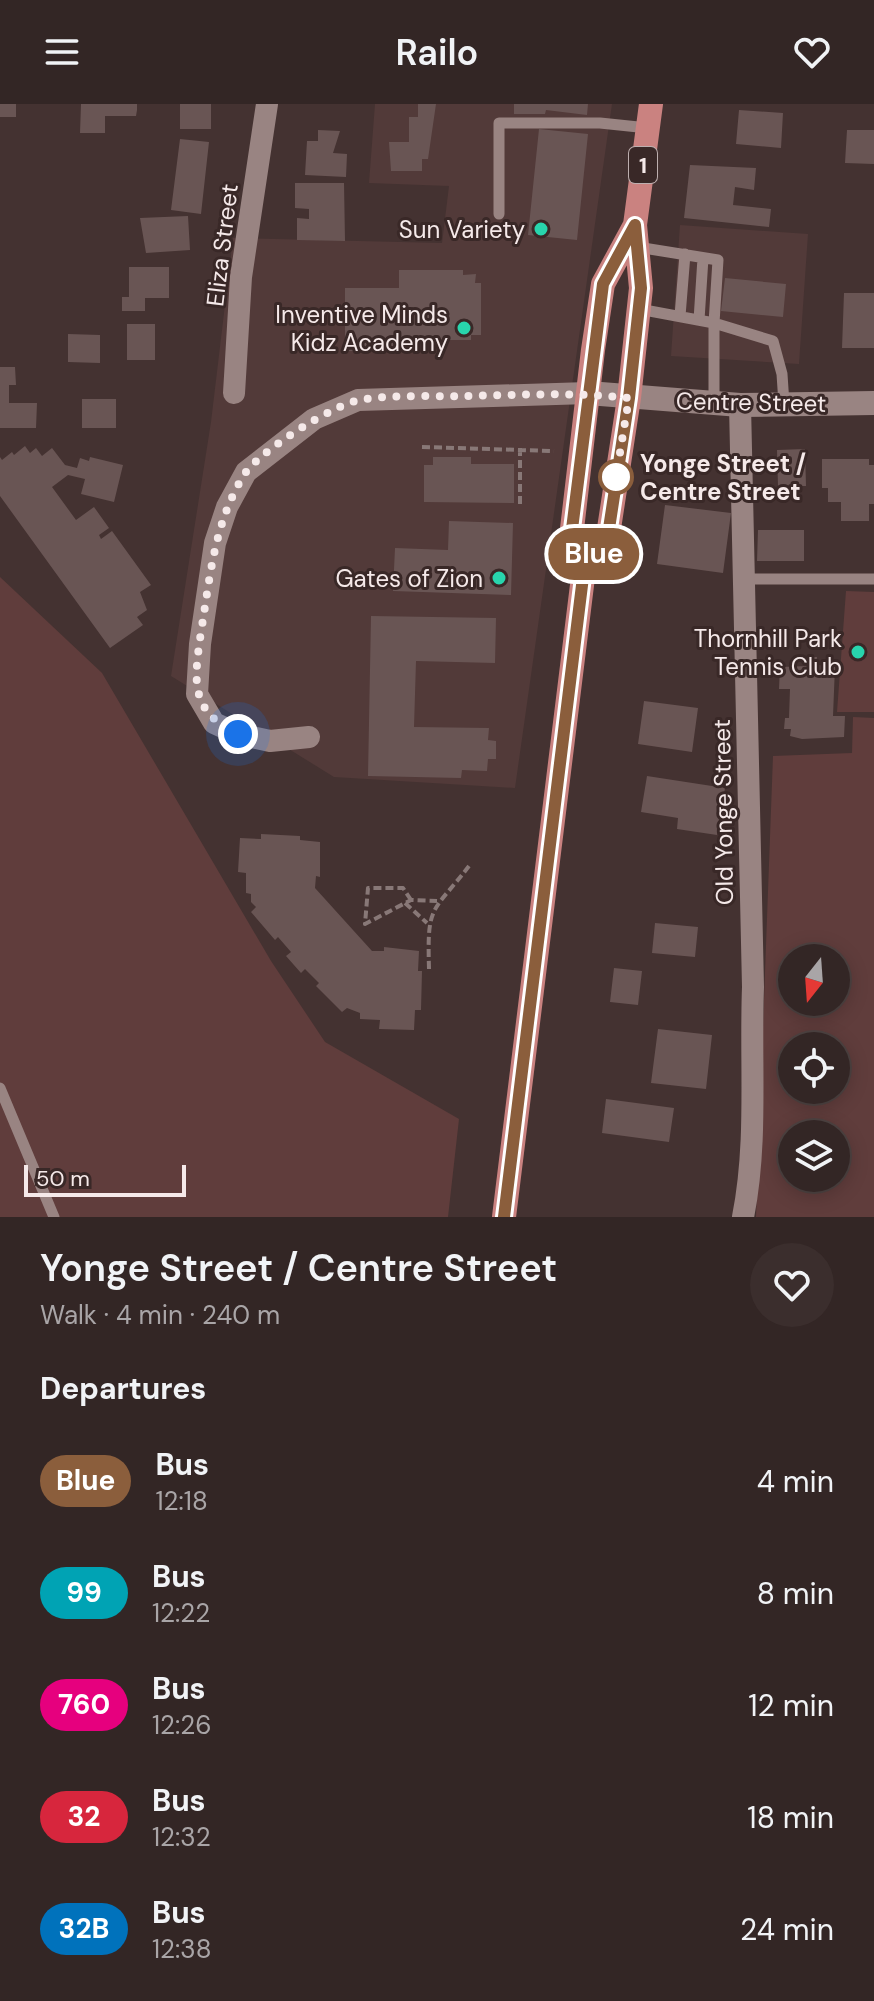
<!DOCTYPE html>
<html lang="en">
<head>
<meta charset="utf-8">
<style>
	:root { --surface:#332625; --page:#3b2e2d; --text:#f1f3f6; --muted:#a9a5a7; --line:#4e4342 }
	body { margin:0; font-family:"DM Sans",sans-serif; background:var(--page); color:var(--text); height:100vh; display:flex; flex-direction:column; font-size:30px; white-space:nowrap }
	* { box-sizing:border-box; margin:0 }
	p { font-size:26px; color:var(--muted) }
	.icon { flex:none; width:44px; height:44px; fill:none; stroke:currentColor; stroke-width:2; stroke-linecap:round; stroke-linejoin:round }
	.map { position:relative; height:1113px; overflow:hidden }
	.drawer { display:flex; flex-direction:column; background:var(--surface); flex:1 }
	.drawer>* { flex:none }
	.badge { padding:0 16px; border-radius:26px; font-size:28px; line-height:52px }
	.needle { width:52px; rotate:197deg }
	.fabs { position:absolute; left:778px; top:840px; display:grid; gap:16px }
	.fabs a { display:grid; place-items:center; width:72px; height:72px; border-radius:50%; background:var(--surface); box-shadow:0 4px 20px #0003,0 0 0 2px var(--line); font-size:40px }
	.scale { position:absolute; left:24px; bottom:20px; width:162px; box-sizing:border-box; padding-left:8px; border:4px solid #f5e9e9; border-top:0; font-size:22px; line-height:28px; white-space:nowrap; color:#f5e9e9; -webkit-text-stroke:6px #392827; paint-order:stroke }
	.you { position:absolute; width:40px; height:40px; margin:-20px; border:6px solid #fff; border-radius:50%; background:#1a73e8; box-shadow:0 0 0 12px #1a73e833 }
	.map>.badge { position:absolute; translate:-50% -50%; box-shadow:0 0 0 4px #fff }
	h2 { padding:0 40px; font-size:30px; line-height:72px }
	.round { display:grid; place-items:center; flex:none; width:84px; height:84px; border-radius:42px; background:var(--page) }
	.overview { display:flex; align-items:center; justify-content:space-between; height:136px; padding:0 40px }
	h1 { font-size:38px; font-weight:600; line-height:60px }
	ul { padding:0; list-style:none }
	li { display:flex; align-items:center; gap:24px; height:112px; padding:0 40px }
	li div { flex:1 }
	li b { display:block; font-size:30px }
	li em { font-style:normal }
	li .badge { min-width:88px; font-weight:700; text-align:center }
	header { display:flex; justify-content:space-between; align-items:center; height:104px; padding:0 40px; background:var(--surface); font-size:36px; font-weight:600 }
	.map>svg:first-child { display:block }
	.built { fill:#523a39 }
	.green { fill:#603d3c; fill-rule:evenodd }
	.building { fill:#695554 }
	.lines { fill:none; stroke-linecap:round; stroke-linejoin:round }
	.path { stroke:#887877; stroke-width:4; stroke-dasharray:8 4; stroke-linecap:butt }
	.lane { stroke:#998482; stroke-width:11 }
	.street { stroke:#998482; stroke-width:22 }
	.secondary { stroke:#998482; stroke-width:24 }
	.primary { stroke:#ca8280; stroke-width:24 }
	.line-casing { stroke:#fff; stroke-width:18 }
	.line { stroke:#8b5e3c; stroke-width:12 }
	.walk { stroke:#f5e9e9; stroke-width:8; stroke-dasharray:0 14.4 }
	.poi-dot { fill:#28d5ad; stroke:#392827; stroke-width:3 }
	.stop-dot { fill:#fff; stroke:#8b5e3c; stroke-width:4 }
	.labels { text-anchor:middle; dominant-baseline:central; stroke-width:6; stroke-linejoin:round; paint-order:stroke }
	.shield { fill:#392827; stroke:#bdafaf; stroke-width:2 }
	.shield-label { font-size:22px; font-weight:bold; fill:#f5e9e9 }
	.poi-label { font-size:24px; fill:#f5e9e9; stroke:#392827; text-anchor:end }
	.street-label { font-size:24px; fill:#f5e9e9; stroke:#392827 }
	.stop-label { font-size:24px; font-weight:bold; fill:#f5e9e9; stroke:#392827; text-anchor:start }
</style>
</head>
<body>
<header><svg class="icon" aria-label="menu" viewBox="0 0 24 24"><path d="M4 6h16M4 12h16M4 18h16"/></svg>Railo<svg class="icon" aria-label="heart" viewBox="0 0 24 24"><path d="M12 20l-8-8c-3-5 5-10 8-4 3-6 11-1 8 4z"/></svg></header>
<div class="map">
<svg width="874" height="1113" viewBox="0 0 874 1113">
	<rect width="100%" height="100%" fill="#443231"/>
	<path class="built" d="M375,0H612L515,684L334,673L171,572L211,318L233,134L442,139L449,82L369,79Z
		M680,121L808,130L799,260L671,252Z"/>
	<path class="green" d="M0,473L102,569L271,857L325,938L459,1015L448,1113H0Z
		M846,487L874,488V608H837Z
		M853,613L874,614V1113H756L773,652L852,649ZM792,854H836V898H792ZM792,942H836V986H792ZM792,1030H836V1074H792Z"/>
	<path class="building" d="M0,0H16V13H0Z
		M81,0H137V6L136,12H105V29H80Z
		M180,0H211V25H180Z
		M418,0H436L428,55H422V67H391L389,38H409V13H418Z
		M514,0H588L587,11L546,6L545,10H514Z
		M739,6L783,9L781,44L736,40Z
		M539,25L588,30L577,136L528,131Z
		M318,26L340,27L333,49L347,50L346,73L305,71L307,37H318Z
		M847,26H874V60L845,59Z
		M180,35L209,38L201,110L171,106Z
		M690,61L756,64L754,86L735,83L733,101L771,105L769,123L684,114Z
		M295,79H344L345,137L297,136V114L309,115V105L295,104Z
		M188,112L190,146L146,149L140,114Z
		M129,163H169V194H145V207H122V193H129Z
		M399,166H463V171L476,170L475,179H481V231H471V236H426V246L345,247V184H399Z
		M725,174L786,180L783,213L721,207Z
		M844,189H874V244H842Z
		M127,220H155V256H127Z
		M68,230L100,231V259L68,258Z
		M0,263H15L16,281H9V299H37L36,324H0Z
		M82,295H116V324H82Z
		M25,342L30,349L36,344L42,352L52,344L65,361L77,364L80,354L89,357L90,353L123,361L114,398L81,390L85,375L68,371L52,383L76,416L94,403L109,424L99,431L101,435L112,427L151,481L140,488L147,506L137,513L143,521L110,544L0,392V353L2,356L12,348L14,351Z
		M805,345L806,382H778L777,346Z
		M433,353H471V360H514V399L424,398V361H433Z
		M822,355H869V361H874V400H869V417H841V398H828V384H822Z
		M665,401L731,409L723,469L657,460Z
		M449,417L513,419L511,491L393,487L395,444L448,446Z
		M758,426H804V457H757Z
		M371,512L496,514L495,559L416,557L414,623L489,624L488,636L496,637V655H488L487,667L462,666L461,674L368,672Z
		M808,553H817L816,561L835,562L833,612H845L844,633L802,635L790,632L791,625H784L785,614H789L790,585H779L780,563L808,562Z
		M644,597L698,604L692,648L638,640Z
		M647,672L725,684L717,731L677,725L678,714L641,708Z
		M261,730L300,732V736L320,738V773L316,772L315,784L372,847H384V843L419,847L418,867H422L421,906H415L414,926L379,925L380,916L360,915V909L347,904L342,908L316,882L319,879L305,865L301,869L286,852L291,848L278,833L275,836L251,808L256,803L251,798V790L246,789V769L238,768L240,734L261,735Z
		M655,819L698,823L695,853L652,849Z
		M614,864L642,867L638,901L610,898Z
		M658,925L712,931L706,985L651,979Z
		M606,995L674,1004L669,1038L602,1029Z"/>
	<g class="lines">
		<path class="path" d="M422,343L554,347
			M520,400V344
			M411,796L403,784H368L365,820L411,796L437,797
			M405,799L427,819
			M429,865C427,799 432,810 469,762"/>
		<path class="lane" d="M499,110V19H600L648,24
			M637,143L718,156L714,219L639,205
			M680,212L685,150
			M699,216L703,154
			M714,300V219L773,237L782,270L784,300
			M744,475H874
			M0,984L54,1113"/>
		<path class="street" d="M234,289L241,173L267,0
			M740,301L753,883C750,960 758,1038 743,1113
			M309,633L270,637L238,630L214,619L197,590L200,540L215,439L227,403L246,368L314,315L358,296L588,289"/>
		<path class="secondary" d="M588,289L740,301L874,299"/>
		<path class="primary" d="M584,465L608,431L629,294L641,184L635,121L651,0
			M504,1113L584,465L572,425L593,246L603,180L635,121"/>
	</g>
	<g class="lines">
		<g class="line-casing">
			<path id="line" d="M504,1113L584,465L608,431L629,294L641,184L635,121L603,180L572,425L578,445"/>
		</g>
		<use href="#line" class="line"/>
		<path class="walk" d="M238,630C189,607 194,577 201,528C210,474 214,419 244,371C258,348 334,300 360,296C394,290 430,293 464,292C519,291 574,288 629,294L616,373"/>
	</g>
	<g class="poi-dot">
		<circle cx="541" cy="125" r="8"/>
		<circle cx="464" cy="224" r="8"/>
		<circle cx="499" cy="474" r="8"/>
		<circle cx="858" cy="548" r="8"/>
	</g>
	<circle class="stop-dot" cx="616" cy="373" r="16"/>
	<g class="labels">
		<rect class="shield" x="629" y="43" width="28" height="36" rx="6"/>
		<g class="shield-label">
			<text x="643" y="61">1</text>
		</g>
		<g class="poi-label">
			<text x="525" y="125">Sun Variety</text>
			<text x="448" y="210">Inventive Minds<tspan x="448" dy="28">Kidz Academy</tspan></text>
			<text x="483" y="474">Gates of Zion</text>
			<text x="842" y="534">Thornhill Park<tspan x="842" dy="28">Tennis Club</tspan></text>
		</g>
		<g class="street-label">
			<text transform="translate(222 141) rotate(-83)">Eliza Street</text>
			<text transform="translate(751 298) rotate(1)">Centre Street</text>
			<text transform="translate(723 708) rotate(-91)">Old Yonge Street</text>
		</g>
		<g class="stop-label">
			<text x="640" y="359">Yonge Street /<tspan x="640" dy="28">Centre Street</tspan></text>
		</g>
	</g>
</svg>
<div class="fabs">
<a><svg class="needle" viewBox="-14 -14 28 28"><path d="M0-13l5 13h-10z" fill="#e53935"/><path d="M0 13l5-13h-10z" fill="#a9a5a7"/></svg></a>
<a><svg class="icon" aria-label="locate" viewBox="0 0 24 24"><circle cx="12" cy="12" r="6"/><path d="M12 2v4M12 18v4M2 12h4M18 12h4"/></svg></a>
<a><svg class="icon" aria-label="layers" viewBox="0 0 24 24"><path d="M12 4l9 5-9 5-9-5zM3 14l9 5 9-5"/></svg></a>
</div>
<div class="scale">50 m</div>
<div class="you" style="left:238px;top:630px"></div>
<b class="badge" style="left:594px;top:450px;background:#8b5e3c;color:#fff">Blue</b>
</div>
<section class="drawer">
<div class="overview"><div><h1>Yonge Street / Centre Street</h1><p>Walk · 4 min · 240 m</p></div><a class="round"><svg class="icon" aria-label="heart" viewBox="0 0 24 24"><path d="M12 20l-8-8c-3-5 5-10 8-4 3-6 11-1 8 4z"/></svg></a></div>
<h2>Departures</h2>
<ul>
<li><span class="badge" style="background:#8b5e3c;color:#fff">Blue</span><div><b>Bus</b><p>12:18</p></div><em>4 min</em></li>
<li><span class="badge" style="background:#00a3b4;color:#fff">99</span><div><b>Bus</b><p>12:22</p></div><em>8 min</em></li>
<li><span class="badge" style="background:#e6007e;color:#fff">760</span><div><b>Bus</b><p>12:26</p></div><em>12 min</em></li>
<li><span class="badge" style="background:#d7263d;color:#fff">32</span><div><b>Bus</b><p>12:32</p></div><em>18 min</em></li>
<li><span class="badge" style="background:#0072bc;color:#fff">32B</span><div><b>Bus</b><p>12:38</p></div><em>24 min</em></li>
</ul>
</section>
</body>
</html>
